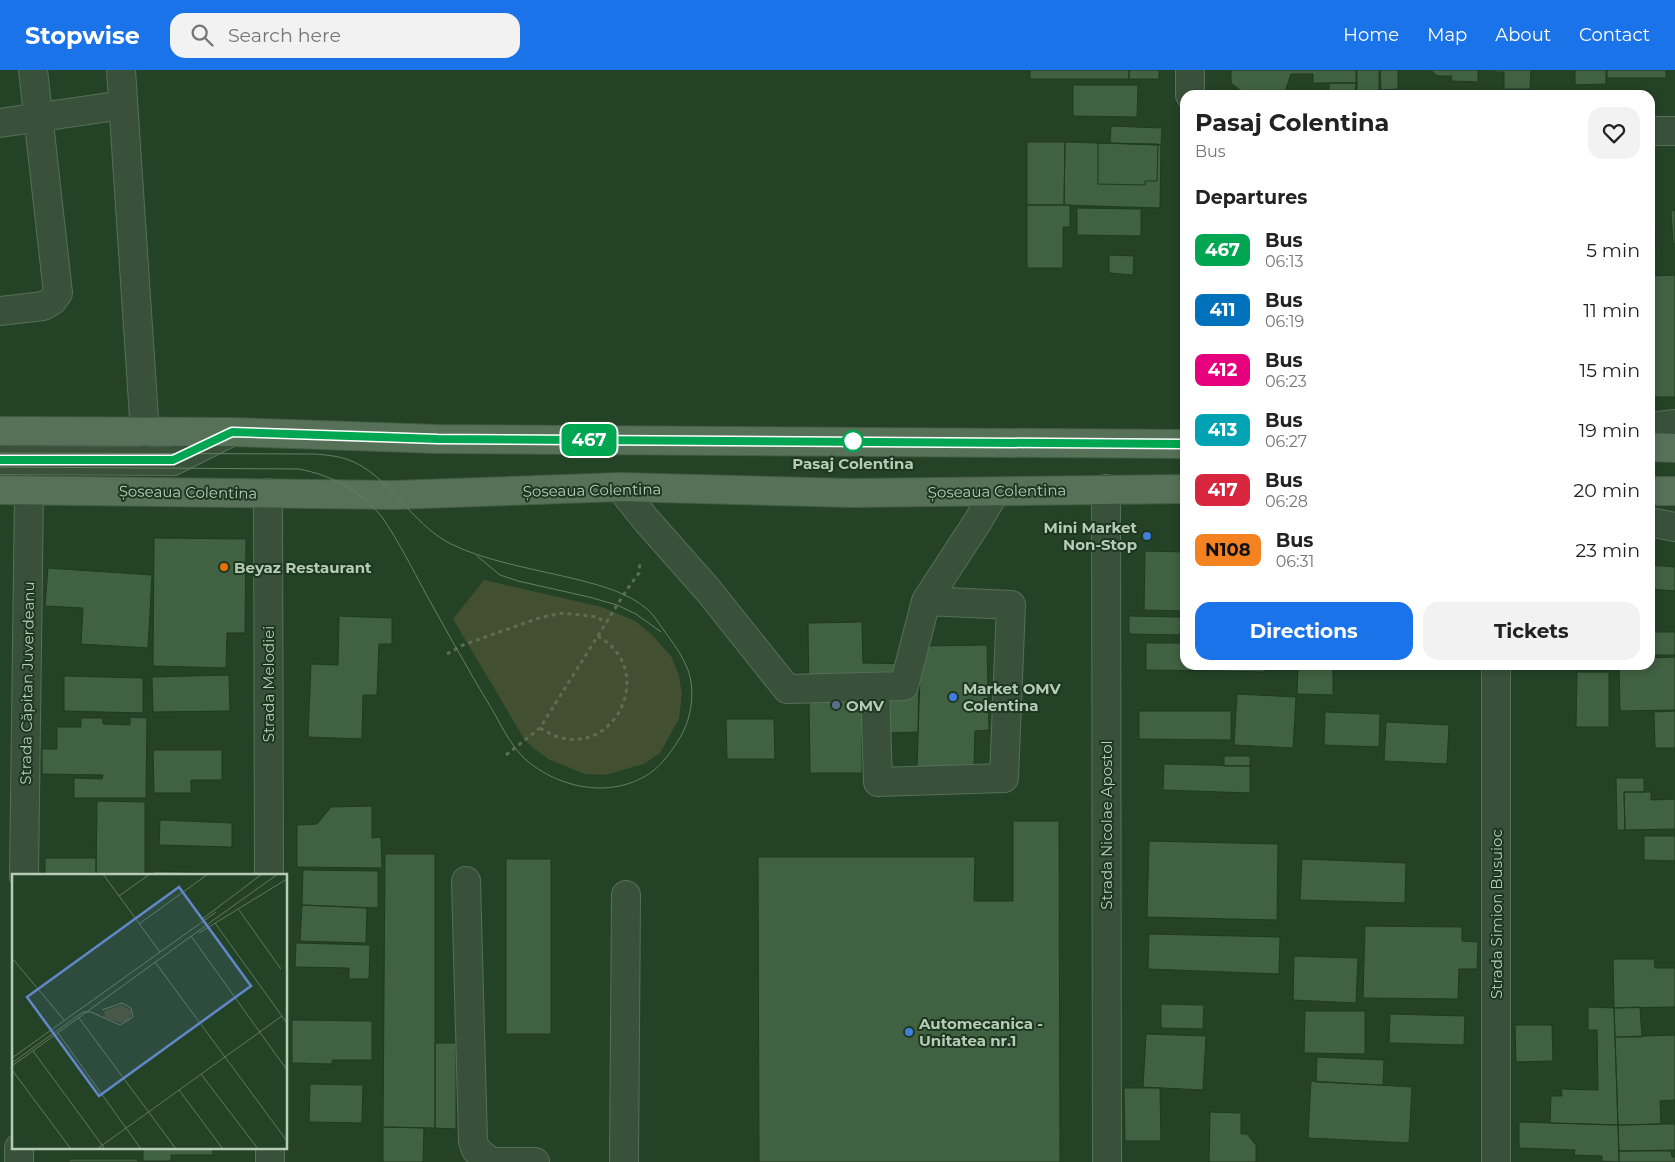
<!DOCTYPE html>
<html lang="en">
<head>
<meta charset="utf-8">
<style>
	:root { --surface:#fff; --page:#f2f2f2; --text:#222; --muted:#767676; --accent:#1a73e8 }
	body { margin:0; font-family:Montserrat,sans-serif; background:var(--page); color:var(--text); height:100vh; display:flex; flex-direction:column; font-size:19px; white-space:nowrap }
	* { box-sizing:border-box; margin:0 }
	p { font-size:16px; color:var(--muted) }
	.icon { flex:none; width:28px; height:28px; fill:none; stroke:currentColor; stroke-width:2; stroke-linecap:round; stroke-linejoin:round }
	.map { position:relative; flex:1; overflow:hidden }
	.drawer { position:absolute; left:1180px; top:20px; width:475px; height:580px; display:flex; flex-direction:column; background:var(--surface); border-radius:15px; box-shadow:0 2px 8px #0003 }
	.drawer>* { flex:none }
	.badge { padding:0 10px; border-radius:8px; font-size:18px; line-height:32px }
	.map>.badge { position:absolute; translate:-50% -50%; box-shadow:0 0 0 2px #fff }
	h2 { padding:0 15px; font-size:19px; line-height:45px }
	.round { display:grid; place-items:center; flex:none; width:52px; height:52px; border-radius:15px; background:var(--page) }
	.overview { display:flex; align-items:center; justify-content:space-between; height:85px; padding:0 15px }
	h1 { font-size:24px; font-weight:700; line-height:38px }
	.primary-button { display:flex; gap:10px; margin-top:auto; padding:10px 15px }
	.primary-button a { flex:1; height:58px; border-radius:15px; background:var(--accent); color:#fff; font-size:20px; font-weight:700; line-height:58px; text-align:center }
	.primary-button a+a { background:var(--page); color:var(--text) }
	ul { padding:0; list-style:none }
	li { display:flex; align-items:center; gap:15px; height:60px; padding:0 15px }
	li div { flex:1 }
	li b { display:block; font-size:19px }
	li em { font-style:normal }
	li .badge { min-width:55px; font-weight:700; text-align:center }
	header { display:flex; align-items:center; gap:30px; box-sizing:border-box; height:70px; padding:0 25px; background:var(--accent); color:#fff }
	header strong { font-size:24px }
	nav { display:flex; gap:28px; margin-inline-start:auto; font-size:18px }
	.search { width:350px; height:45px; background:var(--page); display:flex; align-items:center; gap:12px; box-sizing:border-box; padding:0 18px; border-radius:15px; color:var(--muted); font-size:19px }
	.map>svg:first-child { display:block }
	.green { fill:#434f31 }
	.building { fill:#406142; stroke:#203921 }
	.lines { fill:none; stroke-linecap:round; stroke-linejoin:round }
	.minor-casing { stroke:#576f58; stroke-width:30 }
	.major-casing { stroke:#435b44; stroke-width:30 }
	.path { stroke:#5d6c53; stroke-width:3; stroke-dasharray:4 4; stroke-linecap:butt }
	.minor { stroke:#39513a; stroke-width:28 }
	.major { stroke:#577158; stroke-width:28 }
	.tram { stroke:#628063; stroke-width:1 }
	.line-casing { stroke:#fff; stroke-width:11 }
	.line { stroke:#00a651; stroke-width:8 }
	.stop-dot { fill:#fff; stroke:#00a651; stroke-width:2.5 }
	.shop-dot { fill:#3f7fe0; stroke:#1e371f; stroke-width:2 }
	.food-dot { fill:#e8710a; stroke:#1e371f; stroke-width:2 }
	.service-dot { fill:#5c6f8a; stroke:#1e371f; stroke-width:2 }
	.labels { text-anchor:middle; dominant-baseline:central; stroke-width:4; stroke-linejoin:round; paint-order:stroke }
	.stop-label { font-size:15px; font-weight:bold; fill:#b6ccb7; stroke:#1e371f }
	.street-label { font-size:15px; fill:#b6ccb7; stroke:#1e371f }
	.poi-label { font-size:15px; font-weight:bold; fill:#b6ccb7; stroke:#1e371f; text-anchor:start }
	.inset-road { fill:none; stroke:#5e7960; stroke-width:1 }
	.view { fill:#6287c9; fill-opacity:0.15; stroke:#6287c9; stroke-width:2.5 }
	.inset-edge { fill:none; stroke:#b6ccb7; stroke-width:2.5 }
</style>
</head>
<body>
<header>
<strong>Stopwise</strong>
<div class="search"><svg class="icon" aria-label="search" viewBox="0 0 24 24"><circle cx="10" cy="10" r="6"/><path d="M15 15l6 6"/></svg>Search here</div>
<nav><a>Home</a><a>Map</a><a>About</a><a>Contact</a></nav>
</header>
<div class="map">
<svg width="1675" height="1092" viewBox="0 0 1675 1092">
	<rect width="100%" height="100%" fill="#244226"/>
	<path class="green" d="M484,510L602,537L635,551L652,565L671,586L679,606L682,624L679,649L660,683L644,694L605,705L585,704L548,689L531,676L523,667L453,549Z"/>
	<path class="building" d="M1030,0H1129V9H1030Z
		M1129,0H1159V9H1129Z
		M1231,0H1356V13H1313V4H1291L1284,25L1245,24L1231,13Z
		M1357,0H1379V25H1357Z
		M1380,0H1398V19L1381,20Z
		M1431,0H1478V12L1451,11L1452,6H1437Z
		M1494,0H1531L1530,19H1504V2H1494Z
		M1575,0H1606V14L1575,15Z
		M1607,0H1666V8H1607Z
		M1329,13H1356L1355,25H1329Z
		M1073,15H1138L1137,47L1073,46Z
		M1111,56L1162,58L1161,75L1110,73Z
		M1027,72H1065L1064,135H1027Z
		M1065,72L1161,75L1160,138L1064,135Z
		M1098,73L1158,74L1157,111H1145V115L1098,114Z
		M1652,102L1656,184H1650V103Z
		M1027,135H1070V157H1063V198H1027Z
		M1077,138L1141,139V166L1077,165Z
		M1675,140V174H1673L1671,141Z
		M1109,185L1134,186L1133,205L1109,203Z
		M1675,205V327H1650V206Z
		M154,468L246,469L245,563H227L226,598L153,596Z
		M1145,481L1185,482V541L1144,540Z
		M1650,495L1675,497V521L1650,519Z
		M48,498L152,505L148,578L81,574L83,538L45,536Z
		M339,546L392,548V574H379L377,625H363L362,669L308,667L311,594L338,595Z
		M1129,546L1181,547L1180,565L1129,564Z
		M862,552L863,593L919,594L918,662L862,664V703H810L808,553Z
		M1650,562H1675V585H1650Z
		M1146,573H1185V595H1222V601L1146,600Z
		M987,575L989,660L975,661L974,697H917L921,576Z
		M1675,587V640L1620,641L1619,595H1650V588Z
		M1222,595H1264V602L1222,601Z
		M1298,595H1333V625L1297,624Z
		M1577,602H1609V657H1576Z
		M229,605L230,641L153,642L152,607Z
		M64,606L143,608V643L64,641Z
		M1237,624L1296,627L1293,678L1234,675Z
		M1139,641H1231V670L1139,669Z
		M1675,641V678H1655L1654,642Z
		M1325,642L1380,644L1379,677L1324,675Z
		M130,647L147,648L146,728H74V708L102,709L103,705L42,704V679H57V657H81V648H103V654L130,655Z
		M726,649H774L775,689H727Z
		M1386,652L1449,655L1447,694L1384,691Z
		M153,680H222V710H191V723H154Z
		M1224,686H1250V696H1224Z
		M1164,694L1250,696V723L1163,720Z
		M1616,708H1644V722H1624L1625,760H1617Z
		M1624,722H1651V730L1675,729V759L1625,760Z
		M97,731L145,732V806H96Z
		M372,736V768L381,767L382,798L297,797V755L317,754L331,737Z
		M160,750L232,753V777L159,775Z
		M1013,751H1059L1060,1092H759L758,787H975L974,831H1013Z
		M1644,766H1675V791L1644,790Z
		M1149,771L1278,774L1277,850L1147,847Z
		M385,784H435V1058L383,1057Z
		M45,788H96V806H45Z
		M506,789H551V964H506Z
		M1302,789L1406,793L1405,833L1300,830Z
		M303,800L378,801V838L302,835Z
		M153,801L238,804V806H153Z
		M302,835L367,838L366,873L300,871Z
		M1365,856L1462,857V871L1478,872L1477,899H1459L1458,929L1363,928Z
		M1149,864L1280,867L1279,904L1148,899Z
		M296,873L370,875L369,909H349V898L295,897Z
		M1294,886L1358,888L1356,933L1293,930Z
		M1613,889H1654L1655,898H1675V937L1614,938Z
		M1161,934L1204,935L1203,959L1161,958Z
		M1588,937L1614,938L1618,1055L1550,1053L1551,1026H1562L1561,1019L1598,1020L1597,960H1588Z
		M1640,937L1642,967H1615L1614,938Z
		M1305,941H1365V984L1304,983Z
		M1390,944L1465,946L1464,975L1389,973Z
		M292,950L372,951V990H332V994L292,993Z
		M1515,955H1552L1553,991L1516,992Z
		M1146,964L1206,966L1203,1020L1143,1017Z
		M1675,965V1030L1660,1031L1661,1054L1618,1055L1615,967Z
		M435,973H456V1059L435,1058Z
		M1317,987L1384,990L1383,1015L1316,1012Z
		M1311,1011L1412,1017L1409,1073L1308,1068Z
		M310,1014L363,1015L362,1053L309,1052Z
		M1124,1018H1160L1161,1071H1125Z
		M1210,1042L1241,1043V1064H1247L1256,1075V1092H1209Z
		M1519,1052L1618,1055L1619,1092L1602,1091V1086L1574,1085L1575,1080L1519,1078Z
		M1661,1054H1675V1080L1619,1081L1618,1055Z
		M383,1057L424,1058L423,1092H383Z
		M143,1078H226V1079H213V1085H171V1091H143Z
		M1619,1081H1671L1672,1087H1675V1092H1619Z
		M69,1089H138V1092H69Z"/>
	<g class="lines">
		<g class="minor-casing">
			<path id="minor" d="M121,0L145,363
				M1190,25V0
				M0,53L123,35
				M1650,61H1675
				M0,241L43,236L52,231L58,223L33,0
				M1650,357L1675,354
				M0,390L173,391L231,362
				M620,417L646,450L708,520L787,619L904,616L926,531L978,451L995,422
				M1106,419L1107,1092
				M268,423L269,806
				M1650,452L1675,457
				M875,617L878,712L1004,708L1011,535L926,531
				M24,806L29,420
				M466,811L473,1071L476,1080L491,1092H535
				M270,1078V1092
				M19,1092V1078
				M624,1092L626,825
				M1496,1092V595"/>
		</g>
		<g class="major-casing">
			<path id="major" d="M0,361L231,362L438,369L1185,374
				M1650,377L1675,378
				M0,420L394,425L620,417L852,423L1185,419
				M1650,421H1675"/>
		</g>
		<path class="path" d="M447,584L463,575L542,547L564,543L597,547L606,553
			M540,658C549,663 558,668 568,669C616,675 646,612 613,578C609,573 603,570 598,566
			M506,685L540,658L626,521L639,503L640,491"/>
		<use href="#minor" class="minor"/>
		<use href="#major" class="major"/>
		<path class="tram" d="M0,383L315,384C327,385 338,386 349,390C388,404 411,454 451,474C487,492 540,500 579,510C603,516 628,523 647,539C655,546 661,557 668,566C676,577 683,587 688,600C696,623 691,651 678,671C671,682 663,693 653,701C614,730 559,719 525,689C509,674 499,650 487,631C466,596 446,560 426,524C412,498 399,472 382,447C359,420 334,406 299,399L0,397
			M477,486L500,505L518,511L589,527L617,535L636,544L661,562"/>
	</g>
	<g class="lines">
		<g class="line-casing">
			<path id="line" d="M0,390H173L232,362L438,369L1185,374"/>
		</g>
		<use href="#line" class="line"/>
	</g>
	<circle class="stop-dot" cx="853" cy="371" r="10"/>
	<g class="shop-dot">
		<circle cx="1147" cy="466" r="5"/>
		<circle cx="953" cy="627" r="5"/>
		<circle cx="909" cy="962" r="5"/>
	</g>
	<circle class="food-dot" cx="224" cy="497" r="5"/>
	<circle class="service-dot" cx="836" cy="635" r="5"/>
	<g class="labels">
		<g class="stop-label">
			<text x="853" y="393">Pasaj Colentina</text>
		</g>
		<g class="street-label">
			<text transform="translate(592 420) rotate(-1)">Șoseaua Colentina</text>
			<text transform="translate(997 421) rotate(-1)">Șoseaua Colentina</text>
			<text transform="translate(188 422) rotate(1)">Șoseaua Colentina</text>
			<text transform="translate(27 613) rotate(-89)">Strada Căpitan Juverdeanu</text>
			<text transform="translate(268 614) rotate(-90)">Strada Melodiei</text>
			<text transform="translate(1106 755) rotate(-90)">Strada Nicolae Apostol</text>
			<text transform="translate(1496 844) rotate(-90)">Strada Simion Busuioc</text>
		</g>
		<g class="poi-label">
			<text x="1137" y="457" text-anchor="end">Mini Market<tspan x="1137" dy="17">Non-Stop</tspan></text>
			<text x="234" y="497">Beyaz Restaurant</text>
			<text x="963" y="618">Market OMV<tspan x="963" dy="17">Colentina</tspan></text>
			<text x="846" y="635">OMV</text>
			<text x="919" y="953">Automecanica -<tspan x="919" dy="17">Unitatea nr.1</tspan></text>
		</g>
	</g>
	<g transform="translate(12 804)">
		<rect width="275" height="275" fill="#244226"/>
		<path d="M109,131L120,137L117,147L108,149L92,143L93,137Z" fill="#434f31"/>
		<path class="inset-road" d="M91,0L148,78M107,22L138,0M227,36L269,95M207,42L266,0M189,46L250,0M203,49L275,149M127,50L196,0M187,59L275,5M179,62L275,196M0,84L52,146M143,88L275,267M67,144L164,275M46,159L129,275M21,177L93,275M0,184L204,38M0,189L71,138H79L108,151L121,143L119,134L110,129L90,136M0,192L207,42M0,196L59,275M189,200L246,275M167,216L211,275M85,275L270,142"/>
		<path class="view" d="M167,13L239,112L87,222L15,123Z"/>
		<rect width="275" height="275" class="inset-edge"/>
	</g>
</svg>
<b class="badge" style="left:589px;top:370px;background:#00a651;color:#fff">467</b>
<section class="drawer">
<div class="overview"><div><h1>Pasaj Colentina</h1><p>Bus</p></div><a class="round"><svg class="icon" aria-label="heart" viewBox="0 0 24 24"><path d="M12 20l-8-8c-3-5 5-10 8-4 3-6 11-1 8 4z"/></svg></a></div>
<h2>Departures</h2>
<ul>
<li><span class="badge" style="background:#00a651;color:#fff">467</span><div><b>Bus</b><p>06:13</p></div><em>5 min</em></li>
<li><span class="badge" style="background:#0072bc;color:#fff">411</span><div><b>Bus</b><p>06:19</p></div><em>11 min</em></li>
<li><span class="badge" style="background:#e6007e;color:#fff">412</span><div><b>Bus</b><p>06:23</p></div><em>15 min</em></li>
<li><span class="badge" style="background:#00a3b4;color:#fff">413</span><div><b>Bus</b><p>06:27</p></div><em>19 min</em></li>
<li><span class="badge" style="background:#d7263d;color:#fff">417</span><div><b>Bus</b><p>06:28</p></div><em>20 min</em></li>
<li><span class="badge" style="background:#f58220;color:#111">N108</span><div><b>Bus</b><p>06:31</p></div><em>23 min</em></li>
</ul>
<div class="primary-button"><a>Directions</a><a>Tickets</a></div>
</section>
</div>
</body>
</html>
